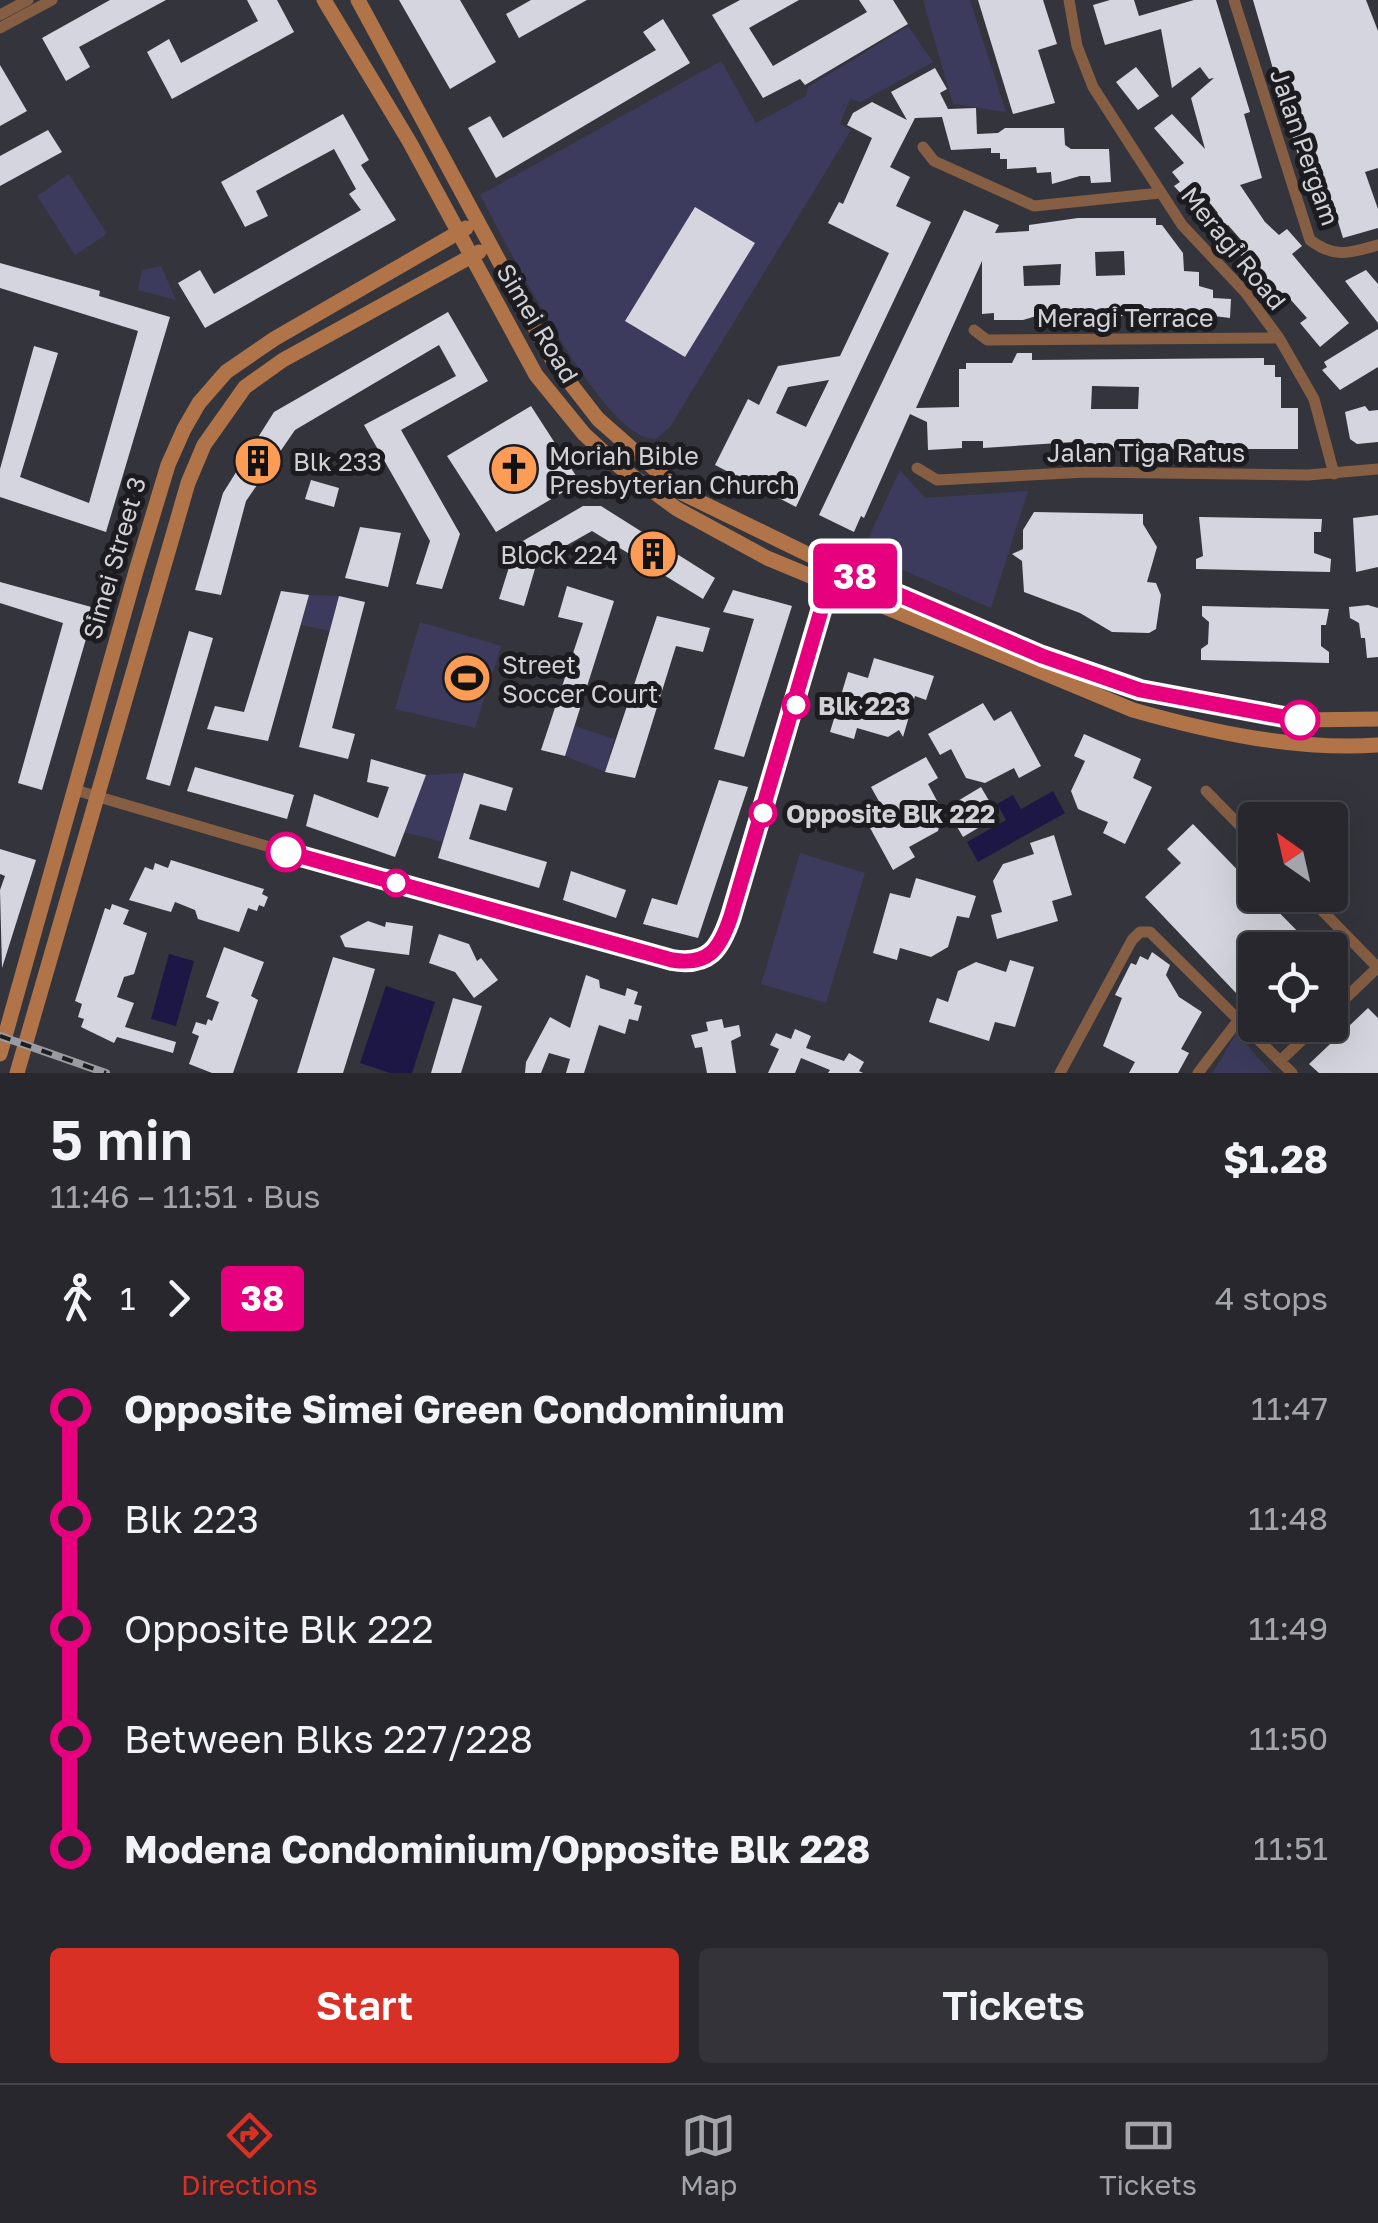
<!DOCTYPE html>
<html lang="en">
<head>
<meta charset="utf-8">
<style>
	:root { --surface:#27272d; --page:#333339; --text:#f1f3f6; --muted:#a4a5aa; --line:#434449; --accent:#d93025 }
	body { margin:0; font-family:"Golos Text",sans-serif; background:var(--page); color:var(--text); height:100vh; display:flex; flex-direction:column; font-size:38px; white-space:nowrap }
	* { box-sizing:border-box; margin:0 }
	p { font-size:32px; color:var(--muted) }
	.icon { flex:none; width:55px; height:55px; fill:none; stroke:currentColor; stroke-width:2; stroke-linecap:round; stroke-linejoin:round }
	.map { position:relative; height:1073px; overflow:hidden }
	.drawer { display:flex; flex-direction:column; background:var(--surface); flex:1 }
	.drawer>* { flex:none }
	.badge { padding:0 20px; border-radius:8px; font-size:35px; line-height:65px }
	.needle { width:65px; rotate:326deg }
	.controls { position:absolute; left:1238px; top:802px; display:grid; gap:20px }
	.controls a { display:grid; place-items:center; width:110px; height:110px; border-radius:10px; background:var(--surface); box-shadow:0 10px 40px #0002,0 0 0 2px var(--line); font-size:50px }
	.map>.badge { position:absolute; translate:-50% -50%; box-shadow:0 0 0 5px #fff }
	.legs { display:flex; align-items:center; gap:15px; height:110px; padding:0 50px; font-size:32px }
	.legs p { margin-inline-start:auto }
	.headline { display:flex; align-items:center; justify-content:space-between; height:170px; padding:0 50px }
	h1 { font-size:55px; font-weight:600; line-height:75px }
	.action { display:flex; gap:20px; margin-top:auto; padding:20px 50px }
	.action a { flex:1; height:115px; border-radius:10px; background:var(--accent); color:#fff; font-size:40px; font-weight:600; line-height:115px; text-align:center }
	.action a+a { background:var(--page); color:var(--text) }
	ul { padding:0 50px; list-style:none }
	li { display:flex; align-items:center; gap:35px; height:110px; font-size:38px }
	li i { display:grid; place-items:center; width:15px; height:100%; margin:0 12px; background:currentColor }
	li i::after { content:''; width:25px; height:25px; margin:-12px; border:8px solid; border-radius:50%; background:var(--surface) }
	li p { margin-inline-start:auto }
	li:first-child i { background:linear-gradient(#0000 50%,currentColor 0) }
	li:last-child i { background:linear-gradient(currentColor 50%,#0000 0) }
	.tab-bar { display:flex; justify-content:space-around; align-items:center; height:140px; border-top:2px solid var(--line); background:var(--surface); font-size:28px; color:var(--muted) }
	.tab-bar a { display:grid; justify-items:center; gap:5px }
	.tab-bar .active { color:var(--accent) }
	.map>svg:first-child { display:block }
	.green { fill:#3c3b5d }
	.water { fill:#1d1745 }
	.building { fill:#d5d5df; fill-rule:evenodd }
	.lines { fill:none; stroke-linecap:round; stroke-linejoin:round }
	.minor { stroke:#855e43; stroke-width:11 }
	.secondary { stroke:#b17348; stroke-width:15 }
	.rail-casing { stroke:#9a9aa0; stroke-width:8 }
	.rail { stroke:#1c1c20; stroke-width:4; stroke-dasharray:11; stroke-linecap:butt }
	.line-1-casing { stroke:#fff; stroke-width:22 }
	.line-1 { stroke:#e6007e; stroke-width:15 }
	.stop-1-dot { fill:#fff; stroke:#e6007e; stroke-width:5 }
	.labels { text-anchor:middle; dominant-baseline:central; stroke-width:10; stroke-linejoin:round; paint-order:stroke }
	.street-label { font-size:25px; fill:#d1d1d6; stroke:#1c1c20 }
	.poi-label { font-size:25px; fill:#d1d1d6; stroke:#1c1c20; text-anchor:start }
	.stop-label { font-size:25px; font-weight:bold; fill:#d1d1d6; stroke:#1c1c20; text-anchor:start }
</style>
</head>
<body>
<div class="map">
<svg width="1378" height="1073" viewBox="0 0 1378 1073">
	<rect width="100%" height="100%" fill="#34343c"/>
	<path class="green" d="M923,0H970L1006,112L953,104Z
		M908,26L933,62L861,102L850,99L840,124L851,130L670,427L656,439C604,444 505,240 480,195L721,61L756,123L806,96L808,87Z
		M69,174L107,234L75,255L37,196Z
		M161,266L176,300L138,290L142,270Z
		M900,470L925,498L1028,491L991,608L880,560L859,558Z
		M309,595L339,596L330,631L301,625Z
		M420,622L501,646L475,728L395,709Z
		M575,726L614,739L605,772L565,756Z
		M464,773L443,842L403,832L426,775Z
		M800,853L865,873L826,1003L761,984Z
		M1236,1033L1272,1073H1213Z"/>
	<path class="water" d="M1053,791L1065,813L978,862L967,842L1006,820L997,804L1013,795L1021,809Z
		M169,954L194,961L176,1026L151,1019Z
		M386,986L435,1002L412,1073H390L360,1063Z"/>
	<path class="building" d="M110,0H166L79,47L90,67L66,81L42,38Z
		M247,0H277L294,32L172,99L147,52L169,39L181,63L258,21Z
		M399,0H460L496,62L450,89Z
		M531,0H587L519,38L506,14Z
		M740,0H799L749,28L773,66L867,12L859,0H893L908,24L805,85L800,79L763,98L712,15Z
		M978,0H1043L1057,44L1038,50L1055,103L1013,114Z
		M1110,0H1134L1139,16L1194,0H1216L1250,112L1244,114L1262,178L1240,185L1265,222L1279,235L1287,229L1302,246L1292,254L1349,323L1320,347L1300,323L1307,318L1290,299L1285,304L1259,273L1254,277L1239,259L1242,257L1236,249L1242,241L1228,225L1219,232L1209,220L1218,213L1205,197L1198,203L1190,194L1185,198L1174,186L1180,182L1172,172L1184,163L1154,128L1172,114L1205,149L1191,98L1214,78L1209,79L1200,67L1172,88L1161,29L1105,45L1093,5Z
		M1253,0H1366L1378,31V168L1365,172L1378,209V228L1343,238L1336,215L1317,220Z
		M663,19L690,63L496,178L468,128L490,116L503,138L656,50L643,32Z
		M0,65L27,111L0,126Z
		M1136,67L1159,96L1138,110L1116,82Z
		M935,68L947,89L940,93L948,109L976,108L977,134L998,133L1005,128H1064L1065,145L1071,149H1109L1111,182L1091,183L1090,176H1080L1052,184L1051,172L1037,173L1036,167L1007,169V159H1000V153H991V148L951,150L942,117L915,118L890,167L910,177L896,206L931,222L796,507L715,465L748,399L759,405L778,366L840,356L889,253L828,223L839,202L843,204L872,138L847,125L853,113L872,102L907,120L891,92ZM829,380L806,427L776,413L788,387Z
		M343,114L369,160L361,165L396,220L205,328L178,283L200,270L214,294L361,210L349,194L356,189L334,149L256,191L268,216L245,227L221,182Z
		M48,130L62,152L0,186V156Z
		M695,207L755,243L685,357L625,321Z
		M964,210L999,225L995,233L1029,231V225L1078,218H1156V225H1162L1183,253L1184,271L1199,272V286L1213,290V298L1231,299L1230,318L1189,313L1081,318V314H1043L1023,320H994V313L982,314V261L916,408L959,407V369H966V363H1012L1017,353H1032V360L1264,358V365H1275V377H1281V408H1298V449H1170V444L1145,443V449L1074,448V442L983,448V441H962V448L928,450L927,422L910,414L864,518L861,516L854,532L819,515ZM1124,251L1125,275L1096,276L1095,252ZM1061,264L1060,285L1024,286L1023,266ZM1092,386L1139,387L1138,409H1091Z
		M0,263L100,291L99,296L170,317L106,532L0,497V469L34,346L58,353L20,477L89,503L138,331L0,288Z
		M1366,270L1378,284V323L1345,281Z
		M448,312L488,381L401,430L460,534L442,589L416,584L430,541L364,425L456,376L439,345L295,430L246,501L221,595L195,590L223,493L274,412Z
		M1378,329V367L1340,390L1322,370L1327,367L1324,362Z
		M531,406L580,482L496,532L447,456Z
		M1365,406L1369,411L1378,410V442L1357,444L1350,439L1345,412Z
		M311,480L339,488L334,507L305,499Z
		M583,506H601L715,578L703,599L592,531L537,562L524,606L499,599L516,545Z
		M1034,512L1143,514V524L1157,547L1147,582L1156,583L1161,595L1156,629L1149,633L1112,632L1080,613L1024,592L1022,561L1012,554L1023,549V530Z
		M1378,515V567L1356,572L1353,518Z
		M1199,517L1322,519L1321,532H1314V553L1331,559L1330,572L1196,569V559L1203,556Z
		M360,527L401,533L388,587L345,578Z
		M0,582L95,608L42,790L18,783L63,623L0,603Z
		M567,586L614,601L565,756L541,750L583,623L558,617Z
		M733,590L792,606L744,757L714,749L754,619L723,612Z
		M281,591L309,595L268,741L207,729L215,706L244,712Z
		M339,596L365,602L332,728L355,734L348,759L299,747Z
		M1368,605L1378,608V657L1367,658L1365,638H1361L1359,623L1350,618L1349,607Z
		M1202,606L1329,609L1326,625H1321V646L1329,652V663L1201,660V649L1208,644L1209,622L1202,616Z
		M657,616L710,628L703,652L676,646L635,778L605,772Z
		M189,631L213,638L170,786L146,779Z
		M874,658L934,676L926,700L915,696L903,737L899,730L888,737L857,728L854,739L830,732L848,672L868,678Z
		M983,703L994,721L1011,711L1041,766L1019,778L1014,768L985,783L966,778L951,749L940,755L928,734Z
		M1084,734L1141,759L1133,778L1152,787L1125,844L1103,833L1108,822L1078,809L1071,791L1085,761L1074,756Z
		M926,757L938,778L928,784L943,812L938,831L909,847L915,857L893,870L863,815L881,805L871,787Z
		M371,759L426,775L395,857L306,826L314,794L378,818L389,787L367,782Z
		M195,767L294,795L287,819L187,791Z
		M464,773L513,788L506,811L480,804L469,839L547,862L539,888L438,858Z
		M719,780L748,787L698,938L643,924L652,898L677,905Z
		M981,787L998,816L963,837L946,808Z
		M1193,824L1255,888V895H1262L1316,950H1255V996L1244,986L1236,993L1145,897L1181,863L1167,849Z
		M1054,835L1072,895L1052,901L1058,921L997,939L991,915L1002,912L993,881L1003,864L1034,854L1030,843Z
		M0,849L36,860L2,968L0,890L5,876L0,874Z
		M171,860L264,889L262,894L268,897L264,907L259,905L257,911L248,908L239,932L198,919L195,910L175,902L171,912L129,900L145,867L153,870L155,863L168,868Z
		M571,871L626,890L616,918L563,900Z
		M916,878L976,896L969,918L957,916L948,947L931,957L900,948L897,960L873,953L890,893L910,898Z
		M112,904L129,910L123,924L147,933L134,974L124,977L117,997L134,1003L125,1027L176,1042L173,1053L117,1037L114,1043L81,1027L84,1019L78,1017L82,1004L75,1001L105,908L110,910Z
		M368,921L385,927L386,922L413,926L409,955L345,947L340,936Z
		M439,934L469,944L477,961L481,958L498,980L474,998L455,972L429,963Z
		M224,947L264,962L251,996L258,1000L233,1073H212L189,1064L199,1036L192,1033L196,1022L206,1025L208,1019L212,1021L219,1002L206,997Z
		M1152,952L1170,965L1166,975L1179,997L1202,1012L1181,1049L1189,1053L1178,1073H1129L1135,1062L1103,1046L1122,998L1115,995L1131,963L1136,965L1140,956L1148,960Z
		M333,957L375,969L366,999L343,1073H297Z
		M1010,960L1034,967L1015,1027L995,1022L989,1041L929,1022L937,998L948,1002L958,971L976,962L1006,972Z
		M586,975L599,980L600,988L625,996L627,988L638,992L634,1004L642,1006L638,1021L629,1019L625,1034L599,1025L584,1073H566L570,1059L549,1053L541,1073H525L526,1062L550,1017L570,1028Z
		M453,998L482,1006L461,1073H431Z
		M1368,1008L1378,1018V1073H1319L1309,1064Z
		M722,1019L724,1028L739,1025L741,1036L731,1041L736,1073H707L702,1047L695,1048L691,1035L708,1031L706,1022Z
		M795,1029L811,1036L806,1048L844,1061L849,1053L864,1062L859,1071L863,1073H828L830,1070L801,1058L795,1073H768L779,1049L770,1045L776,1033L791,1039Z"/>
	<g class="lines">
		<path class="minor" d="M1069,0L1077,46L1093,87L1182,225L1245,292L1279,338L1314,399L1334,474
			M1234,0L1310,240C1335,259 1350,253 1378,245
			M0,15L28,0
			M0,28L52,0
			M923,147L934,161L1034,206L1160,193
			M974,330L987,340L1279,338
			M917,468L937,480L1087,472L1308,475L1378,469
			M75,790L451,900L692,963C712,958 719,948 727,929L831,581
			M1206,791L1255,841
			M1307,895L1378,968
			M1330,1013L1377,968
			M1282,1059L1318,1025
			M1060,1073L1132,940L1140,932H1150L1292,1073
			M1198,1073L1240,1018"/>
		<path class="secondary" d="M324,0L409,141L536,375L584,434L620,467L677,509L767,558L1133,710C1210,732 1297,751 1378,745
			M358,0L553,361L598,419L682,493L834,567L1041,656L1140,691L1300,720L1378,719
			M0,1054L136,571L168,465L184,429L199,403L226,372L274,339L466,228
			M17,1073L188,483L204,445L245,387L283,360L479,252"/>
		<g class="rail-casing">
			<path id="rail" d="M0,1036L106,1073"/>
		</g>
		<use href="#rail" class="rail"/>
	</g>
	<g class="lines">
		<g class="line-1-casing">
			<path id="line-1" d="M286,852L672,960C709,966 720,949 731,916L834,567L1042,656L1140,690L1300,720"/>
		</g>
		<use href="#line-1" class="line-1"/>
	</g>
	<defs>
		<g id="building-disc" transform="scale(2.5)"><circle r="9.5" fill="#fd9c55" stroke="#1c1c20"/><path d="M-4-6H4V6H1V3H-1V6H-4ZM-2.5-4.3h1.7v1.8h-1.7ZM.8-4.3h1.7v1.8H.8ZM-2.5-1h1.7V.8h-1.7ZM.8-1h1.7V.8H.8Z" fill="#111"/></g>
		<g id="church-disc" transform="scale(2.5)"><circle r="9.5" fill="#fd9c55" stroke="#1c1c20"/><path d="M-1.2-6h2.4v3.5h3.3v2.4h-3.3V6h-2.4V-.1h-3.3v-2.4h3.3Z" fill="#111"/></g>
		<g id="stadium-disc" transform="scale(2.5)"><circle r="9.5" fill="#fd9c55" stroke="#1c1c20"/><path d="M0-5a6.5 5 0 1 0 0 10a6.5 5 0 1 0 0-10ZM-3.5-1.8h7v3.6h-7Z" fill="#111"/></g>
	</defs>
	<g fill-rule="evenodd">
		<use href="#building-disc" x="258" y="461"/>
		<use href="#church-disc" x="514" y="469"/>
		<use href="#building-disc" x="653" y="554"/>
		<use href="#stadium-disc" x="467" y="678"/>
	</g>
	<g class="stop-1-dot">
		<circle cx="796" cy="705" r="12"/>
		<circle cx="1300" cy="720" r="18"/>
		<circle cx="763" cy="813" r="12"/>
		<circle cx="286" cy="852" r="18"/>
		<circle cx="396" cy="883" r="12"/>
	</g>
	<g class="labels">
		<g class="street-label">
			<text transform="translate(1305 147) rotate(71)">Jalan Pergam</text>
			<text transform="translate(1234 248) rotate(51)">Meragi Road</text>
			<text x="1125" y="317">Meragi Terrace</text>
			<text transform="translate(538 323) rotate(59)">Simei Road</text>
			<text x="1146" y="452">Jalan Tiga Ratus</text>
			<text transform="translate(114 558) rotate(-74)">Simei Street 3</text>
		</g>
		<g class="poi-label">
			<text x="549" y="455">Moriah Bible<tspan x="549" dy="29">Presbyterian Church</tspan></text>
			<text x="293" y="461">Blk 233</text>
			<text x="618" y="554" text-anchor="end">Block 224</text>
			<text x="502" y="664">Street<tspan x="502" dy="29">Soccer Court</tspan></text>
		</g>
		<g class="stop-label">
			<text x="818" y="705">Blk 223</text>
			<text x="786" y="813">Opposite Blk 222</text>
		</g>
	</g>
</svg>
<div class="controls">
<a><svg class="needle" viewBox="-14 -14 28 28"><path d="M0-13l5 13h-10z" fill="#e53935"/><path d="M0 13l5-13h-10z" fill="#a4a5aa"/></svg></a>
<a><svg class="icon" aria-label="locate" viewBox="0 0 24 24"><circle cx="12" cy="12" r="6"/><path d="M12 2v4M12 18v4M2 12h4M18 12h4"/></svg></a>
</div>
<b class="badge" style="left:855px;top:576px;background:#e6007e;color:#fff">38</b>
</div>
<section class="drawer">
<div class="headline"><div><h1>5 min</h1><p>11:46 – 11:51 · Bus</p></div><b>$1.28</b></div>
<div class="legs"><svg class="icon" aria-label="walk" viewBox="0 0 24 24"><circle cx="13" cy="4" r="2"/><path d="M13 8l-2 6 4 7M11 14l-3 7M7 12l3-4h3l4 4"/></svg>1<svg class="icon" aria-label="forward" viewBox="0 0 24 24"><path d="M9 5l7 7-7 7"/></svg><b class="badge" style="background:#e6007e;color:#fff">38</b><p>4 stops</p></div>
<ul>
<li><i style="color:#e6007e"></i><b>Opposite Simei Green Condominium</b><p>11:47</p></li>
<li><i style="color:#e6007e"></i><span>Blk 223</span><p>11:48</p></li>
<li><i style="color:#e6007e"></i><span>Opposite Blk 222</span><p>11:49</p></li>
<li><i style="color:#e6007e"></i><span>Between Blks 227/228</span><p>11:50</p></li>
<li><i style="color:#e6007e"></i><b>Modena Condominium/Opposite Blk 228</b><p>11:51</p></li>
</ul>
<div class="action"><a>Start</a><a>Tickets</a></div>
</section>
<nav class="tab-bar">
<a class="active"><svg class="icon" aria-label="directions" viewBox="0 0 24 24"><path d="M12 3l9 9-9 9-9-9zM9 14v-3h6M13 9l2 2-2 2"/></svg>Directions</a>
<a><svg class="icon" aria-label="map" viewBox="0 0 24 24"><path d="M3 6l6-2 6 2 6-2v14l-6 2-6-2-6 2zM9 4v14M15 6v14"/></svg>Map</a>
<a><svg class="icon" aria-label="tickets" viewBox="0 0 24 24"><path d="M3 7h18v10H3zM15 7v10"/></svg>Tickets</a>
</nav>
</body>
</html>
